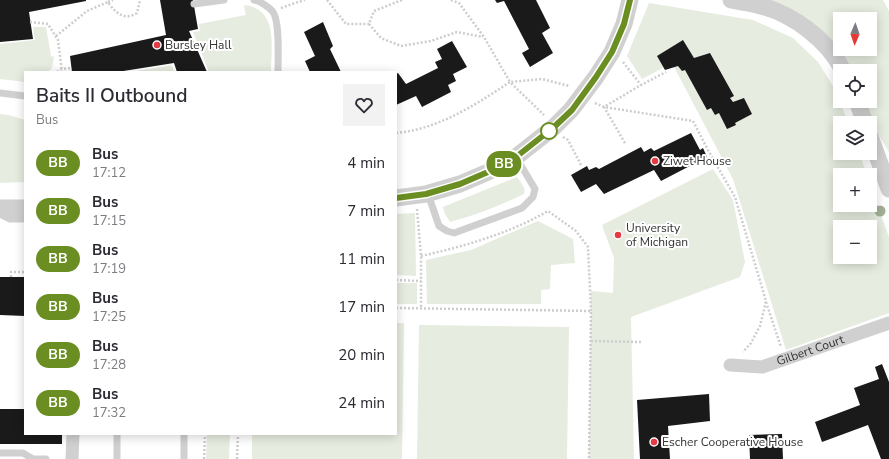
<!DOCTYPE html>
<html lang="en">
<head>
<meta charset="utf-8">
<style>
	:root { --surface:#fff; --page:#f2f2f3; --text:#2b2b33; --muted:#7c7c81 }
	body { margin:0; font-family:"Nunito Sans",sans-serif; background:var(--page); color:var(--text); height:100vh; display:flex; flex-direction:column; font-size:15px; white-space:nowrap }
	* { box-sizing:border-box; margin:0 }
	p { font-size:13px; color:var(--muted) }
	.icon { flex:none; width:22px; height:22px; fill:none; stroke:currentColor; stroke-width:2; stroke-linecap:round; stroke-linejoin:round }
	.map { position:relative; flex:1; overflow:hidden }
	.drawer { position:absolute; left:24px; top:71px; width:373px; height:364px; display:flex; flex-direction:column; background:var(--surface); border-radius:0px; box-shadow:0 2px 10px #0003 }
	.drawer>* { flex:none }
	.badge { padding:0 8px; border-radius:13px; font-size:14px; line-height:26px }
	.needle { width:26px; rotate:182deg }
	.fabs { position:absolute; left:833px; top:12px; display:grid; gap:8px }
	.fabs a { display:grid; place-items:center; width:44px; height:44px; border-radius:0px; background:var(--surface); box-shadow:0 2px 10px #0003; font-size:20px }
	.map>.badge { position:absolute; translate:-50% -50%; box-shadow:0 0 0 2px #fff }
	.round { display:grid; place-items:center; flex:none; width:42px; height:42px; border-radius:0px; background:var(--page) }
	.overview { display:flex; align-items:center; justify-content:space-between; height:68px; padding:0 12px }
	h1 { font-size:19px; font-weight:600; line-height:30px }
	ul { padding:0; list-style:none }
	li { display:flex; align-items:center; gap:12px; height:48px; padding:0 12px }
	li div { flex:1 }
	li b { display:block; font-size:15px }
	li em { font-style:normal }
	li .badge { min-width:44px; font-weight:700; text-align:center }
	.map>svg:first-child { display:block }
	.green { fill:#e6ecdf; fill-rule:evenodd }
	.building { fill:#1a1a1a }
	.lines { fill:none; stroke-linecap:round; stroke-linejoin:round }
	.path { stroke:#cdcdcd; stroke-width:2.5; stroke-dasharray:2 2; stroke-linecap:butt }
	.service { stroke:#d0d0d0; stroke-width:7 }
	.minor { stroke:#d0d0d0; stroke-width:13 }
	.tertiary { stroke:#d0d0d0; stroke-width:17 }
	.tree { fill:#a2b095 }
	.line-casing { stroke:#fff; stroke-width:9 }
	.line { stroke:#6b8e23; stroke-width:6 }
	.poi-dot { fill:#e63946; stroke:#fff; stroke-width:1.5 }
	.stop-dot { fill:#fff; stroke:#6b8e23; stroke-width:2 }
	.labels { text-anchor:middle; dominant-baseline:central; stroke-width:4; stroke-linejoin:round; paint-order:stroke }
	.poi-label { font-size:12px; fill:#333; stroke:#fff; text-anchor:start }
	.street-label { font-size:12px; fill:#333; stroke:#fff }
</style>
</head>
<body>
<div class="map">
<svg width="889" height="459" viewBox="0 0 889 459">
	<rect width="100%" height="100%" fill="#fff"/>
	<path class="green" d="M766,0H883L889,11V152L880,137L863,101H870V71H849L836,46L784,5ZM840,19H870V49H840Z
		M649,3L753,20L793,38L818,62L836,91L848,123H840V153H859L867,175H840V205H870V184L889,237V313L786,350L733,179L672,63L642,79L627,56ZM840,227H870V257H840Z
		M245,5C279,10 271,47 271,72H209L193,32L200,31L199,24L246,15L244,7Z
		M33,27H46L51,56L54,57L52,68L48,72H25V82L0,79V44L35,40Z
		M172,65L174,72H131Z
		M0,114L9,115L25,120V182L0,183Z
		M713,169L733,200L745,262L740,277L631,317L634,459H589L591,291L613,293L614,258L602,225Z
		M517,177C521,183 526,187 524,194C499,206 476,215 450,222L445,214L443,207Z
		M415,213L416,276L396,275V214Z
		M538,221L573,239L575,263L551,265L550,289L541,290V304H427L426,260L471,250Z
		M396,283H417V304H396Z
		M396,323H404L402,459H252V434H396Z
		M419,325L569,327L567,459H417Z
		M207,434H230L229,459H206Z"/>
	<path class="building" d="M0,0H86V1L29,12L33,39L0,42Z
		M160,0H193L198,29L189,31L207,72H177L174,63L117,72H72L70,56L166,35Z
		M495,0H536L550,28L542,33L553,53L530,67L522,53L529,49L504,1L497,3Z
		M323,22L333,46L330,49L341,72H310L305,61L315,56L304,32Z
		M683,40L694,58L710,53L734,96L730,98L733,102L744,98L752,114L735,123L736,125L727,129L719,113L715,115L711,108L707,110L685,70L682,71L678,66L665,70L657,56Z
		M452,41L467,67L453,74L456,81L448,85L451,92L422,107L416,96L396,105V74L398,73L406,84L438,68L435,62L442,59L437,49Z
		M691,133L700,150L703,148L707,157L661,181L654,170L604,194L596,184L581,192L571,175L587,166L589,170L596,167L599,169L641,147L644,152L651,148L654,151Z
		M0,277H25V316L0,315Z
		M882,364L889,382V459H881L868,425L822,442L815,422L860,405L854,388L879,379L875,367Z
		M709,394L710,421L668,426L670,459H640L637,400Z
		M0,409H25V434H62V444H0Z
		M782,434L783,459H750L749,435Z"/>
	<g class="lines">
		<path class="path" d="M327,0L346,24H369
			M402,0L374,11L369,24L381,38L401,46L431,41L457,32L483,37
			M451,0L459,3L484,37L510,82L542,79L569,86
			M108,2L113,0
			M281,8L295,3L305,0
			M30,22L48,24L58,40L62,72
			M56,36L87,11L108,2C115,13 125,21 137,13L140,0
			M623,62L641,85
			M57,72L61,69L72,68
			M595,103L604,107L693,121L708,150L735,197L766,301L760,326L751,343L743,352
			M396,133C439,129 475,105 510,82L544,115
			M563,137L568,140L581,165
			M625,143L604,107L641,85L666,72
			M417,209L421,256V309
			M421,256C465,246 508,234 548,211L576,231L588,247L591,311
			M11,277V272H25
			M396,280L421,281
			M766,302L781,347
			M396,308L591,311L589,459
			M591,341L641,342
			M204,459L205,434
			M237,459L238,434"/>
		<path class="service" d="M254,0C260,1 269,7 273,12C280,22 278,58 278,72
			M194,4L224,0
			M0,93L25,96
			M428,194L439,226L447,231L454,233L522,208L533,197L535,189L516,157
			M0,214L10,219H25
			M0,453H23L33,459H46
			M117,459V434
			M184,459V434"/>
		<g class="minor">
			<path id="s1" d="M730,365L762,367L889,323"/>
			<path d="M72,459L73,434"/>
		</g>
		<path class="tertiary" d="M731,0C741,2 751,3 761,6C793,14 829,41 843,71
			M857,101L865,123
			M870,136L889,189
			M396,198L426,194L460,184L488,172L516,157L554,127L571,110L596,77L612,52L624,24L630,0
			M0,208H25"/>
	</g>
	<circle class="tree" cx="880" cy="211" r="5.5"/>
	<g class="lines">
		<g class="line-casing">
			<path id="line" d="M396,198L426,194L460,184L488,172L516,157L554,127L572,110L596,77L612,52L624,24L630,0"/>
		</g>
		<use href="#line" class="line"/>
	</g>
	<g class="poi-dot">
		<circle cx="157" cy="45" r="4"/>
		<circle cx="655" cy="161" r="4"/>
		<circle cx="618" cy="235" r="4"/>
		<circle cx="654" cy="442" r="4"/>
	</g>
	<circle class="stop-dot" cx="549" cy="131" r="8"/>
	<g class="labels">
		<g class="poi-label">
			<text x="165" y="45">Bursley Hall</text>
			<text x="663" y="161">Ziwet House</text>
			<text x="626" y="228">University<tspan x="626" dy="14">of Michigan</tspan></text>
			<text x="662" y="442">Escher Cooperative House</text>
		</g>
		<g class="street-label">
			<text stroke="none"><textPath href="#s1" startOffset="83">Gilbert Court</textPath></text>
		</g>
	</g>
</svg>
<div class="fabs">
<a><svg class="needle" viewBox="-14 -14 28 28"><path d="M0-13l5 13h-10z" fill="#e53935"/><path d="M0 13l5-13h-10z" fill="#7c7c81"/></svg></a>
<a><svg class="icon" aria-label="locate" viewBox="0 0 24 24"><circle cx="12" cy="12" r="6"/><path d="M12 2v4M12 18v4M2 12h4M18 12h4"/></svg></a>
<a><svg class="icon" aria-label="layers" viewBox="0 0 24 24"><path d="M12 4l9 5-9 5-9-5zM3 14l9 5 9-5"/></svg></a>
<a>+</a>
<a>−</a>
</div>
<b class="badge" style="left:504px;top:164px;background:#6b8e23;color:#fff">BB</b>
<section class="drawer">
<div class="overview"><div><h1>Baits II Outbound</h1><p>Bus</p></div><a class="round"><svg class="icon" aria-label="heart" viewBox="0 0 24 24"><path d="M12 20l-8-8c-3-5 5-10 8-4 3-6 11-1 8 4z"/></svg></a></div>
<ul>
<li><span class="badge" style="background:#6b8e23;color:#fff">BB</span><div><b>Bus</b><p>17:12</p></div><em>4 min</em></li>
<li><span class="badge" style="background:#6b8e23;color:#fff">BB</span><div><b>Bus</b><p>17:15</p></div><em>7 min</em></li>
<li><span class="badge" style="background:#6b8e23;color:#fff">BB</span><div><b>Bus</b><p>17:19</p></div><em>11 min</em></li>
<li><span class="badge" style="background:#6b8e23;color:#fff">BB</span><div><b>Bus</b><p>17:25</p></div><em>17 min</em></li>
<li><span class="badge" style="background:#6b8e23;color:#fff">BB</span><div><b>Bus</b><p>17:28</p></div><em>20 min</em></li>
<li><span class="badge" style="background:#6b8e23;color:#fff">BB</span><div><b>Bus</b><p>17:32</p></div><em>24 min</em></li>
</ul>
</section>
</div>
</body>
</html>
